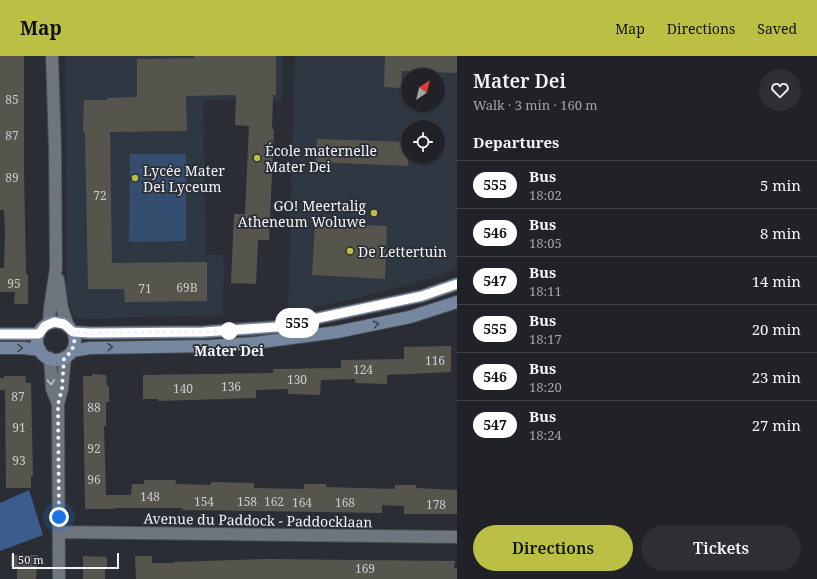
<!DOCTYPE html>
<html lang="en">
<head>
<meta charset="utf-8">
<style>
	:root { --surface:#202227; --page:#2d2f33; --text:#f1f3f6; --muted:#a2a4a7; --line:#3d3f44; --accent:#bbc044 }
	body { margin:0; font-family:"Noto Serif",serif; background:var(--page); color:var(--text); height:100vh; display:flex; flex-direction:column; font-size:15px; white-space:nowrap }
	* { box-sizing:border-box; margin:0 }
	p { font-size:13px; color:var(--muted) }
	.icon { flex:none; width:22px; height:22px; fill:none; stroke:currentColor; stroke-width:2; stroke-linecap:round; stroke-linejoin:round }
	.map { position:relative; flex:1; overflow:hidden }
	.panel { display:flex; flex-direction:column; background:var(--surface); width:360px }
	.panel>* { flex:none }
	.badge { padding:0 8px; border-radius:13px; font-size:14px; line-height:26px }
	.needle { width:26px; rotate:35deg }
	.fabs { position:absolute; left:401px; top:12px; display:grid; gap:8px }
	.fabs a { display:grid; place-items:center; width:44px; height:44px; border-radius:50%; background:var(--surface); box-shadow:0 1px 3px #0004,0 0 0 1px var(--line); font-size:20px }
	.scale { position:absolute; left:12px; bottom:10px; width:107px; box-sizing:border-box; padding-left:4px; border:2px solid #f0f3f7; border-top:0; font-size:11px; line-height:14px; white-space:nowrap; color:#f0f3f7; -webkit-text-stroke:3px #2a2e34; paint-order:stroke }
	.you { position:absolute; width:20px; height:20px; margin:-10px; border:3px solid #fff; border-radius:50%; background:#1a73e8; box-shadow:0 0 0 6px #1a73e833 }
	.map>.badge { position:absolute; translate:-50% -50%; box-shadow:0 0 0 2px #fff }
	h2 { padding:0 16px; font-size:15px; line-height:36px }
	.round { display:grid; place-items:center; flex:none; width:42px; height:42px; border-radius:21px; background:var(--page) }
	.summary { display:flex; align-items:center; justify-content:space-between; height:68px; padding:0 16px }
	h1 { font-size:19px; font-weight:600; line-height:30px }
	.action { display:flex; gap:8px; margin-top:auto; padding:8px 16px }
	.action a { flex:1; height:46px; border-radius:24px; background:var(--accent); color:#111; font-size:16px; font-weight:600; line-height:46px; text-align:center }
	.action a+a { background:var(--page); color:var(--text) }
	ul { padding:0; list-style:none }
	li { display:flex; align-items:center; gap:12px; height:48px; padding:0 16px; border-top:1px solid var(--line) }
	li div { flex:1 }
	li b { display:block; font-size:15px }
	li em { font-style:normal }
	li .badge { min-width:44px; font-weight:700; text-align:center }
	header { display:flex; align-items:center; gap:24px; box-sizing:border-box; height:56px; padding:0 20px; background:var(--accent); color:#111 }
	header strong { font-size:19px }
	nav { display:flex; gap:22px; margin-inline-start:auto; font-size:14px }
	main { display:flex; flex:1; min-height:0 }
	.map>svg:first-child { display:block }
	.built { fill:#2f3742; fill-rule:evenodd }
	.green { fill:#354d6e }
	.forest { fill:#3a5d8e }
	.building { fill:#55554e }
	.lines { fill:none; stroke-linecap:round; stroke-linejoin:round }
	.street-casing { stroke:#474b51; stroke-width:14 }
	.secondary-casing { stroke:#474b51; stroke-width:14 }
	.street { stroke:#6f757c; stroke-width:12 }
	.secondary { stroke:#7688a0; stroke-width:12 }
	.oneway { stroke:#3d444f }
	.oneway2 { stroke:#c3c7cc }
	.line-casing { stroke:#fff; stroke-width:9 }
	.line { stroke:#fff; stroke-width:6 }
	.walk { stroke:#f0f3f7; stroke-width:4; stroke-dasharray:0 7.2 }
	.poi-dot { fill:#bbc044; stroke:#2a2e34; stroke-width:1.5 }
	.stop-dot { fill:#fff; stroke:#fff; stroke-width:2 }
	.labels { text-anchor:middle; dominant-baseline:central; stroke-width:3.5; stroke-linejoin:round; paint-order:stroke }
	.number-label { font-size:12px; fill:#c9cccd }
	.poi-label { font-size:14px; fill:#f0f3f7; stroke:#2a2e34; text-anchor:start }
	.stop-label { font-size:14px; font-weight:bold; fill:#f0f3f7; stroke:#2a2e34 }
	.street-label { font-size:14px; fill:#f0f3f7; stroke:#2a2e34 }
</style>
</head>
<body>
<header>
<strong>Map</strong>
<nav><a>Map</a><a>Directions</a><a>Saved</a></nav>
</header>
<main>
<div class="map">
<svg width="457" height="523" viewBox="0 0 457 523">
	<rect width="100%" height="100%" fill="#2a2e34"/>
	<path class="built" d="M65,0H283L282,45L203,44L206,198L224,199L223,259L82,263L76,261L72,256L67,244Z
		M295,0H457V212L442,219L354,243L288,256ZM408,19H438V49H408ZM408,71H438V101H408Z"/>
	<path class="green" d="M130,98H186V185L129,186Z"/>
	<path class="forest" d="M29,434L43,479L0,495V447Z"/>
	<path class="building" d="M0,0H24V116L26,218H28V248H14L15,236H0V212H4L5,178L4,154H0Z
		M194,0H276V39H273L272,73H274L269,184H258L256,228L231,227L234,158H245L249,70L235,69L236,39L186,40L187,75L110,76L112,207L207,206V245L125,246L124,233H88L85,77L83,76L84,44H107V42L137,41V3L194,2Z
		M385,0H457V17L402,15L401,32L384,31Z
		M317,83L408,86V110L316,106Z
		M315,167L387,170L385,223L312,219Z
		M451,290V316L387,319V328L355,327V323L321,324L320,339L288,338V333L256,334V342L158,345V343H143V319L273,317V313L341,312V304L404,303V291Z
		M92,318L106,319L107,330H109V346H106V370H104L106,439H131L132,428H144V424H176L175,428L211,429V426L254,427V432L304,433V428H326V431L395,433V429H416V432L457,434V458H404V450L382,449V457L182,454L183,452H115V453H85L83,320H92Z
		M4,320H25L26,327H31L33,420H31V432H6L5,334H0V322H4Z
		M11,499H38L36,523H17V511H11Z
		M83,500L107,501V512H105V523H83Z
		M135,500H152V507H174V506L265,503L455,505L454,512H457V523H136Z"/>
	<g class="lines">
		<g class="street-casing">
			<path id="street" d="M58,223L62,252L68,270
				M49,267L50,252L56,212L55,91L52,0
				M50,302L52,333L58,348
				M59,476L457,481
				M59,523L58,348L62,333L65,301"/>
		</g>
		<g class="secondary-casing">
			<path id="secondary" d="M37 285a19 19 0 1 1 38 0a19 19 0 1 1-38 0Z
				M73,276L90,277L203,276L276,271L422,240L457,228
				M0,278H39
				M0,292H24L40,294
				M72,295L90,292L210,290L254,287L337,276L410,261L457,246"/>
		</g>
		<use href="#street" class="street"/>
		<use href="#secondary" class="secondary"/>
	</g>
	<defs><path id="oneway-chevron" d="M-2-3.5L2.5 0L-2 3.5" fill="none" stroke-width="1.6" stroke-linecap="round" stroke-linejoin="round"/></defs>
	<g class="oneway">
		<use href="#oneway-chevron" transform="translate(376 268) rotate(-12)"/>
		<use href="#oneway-chevron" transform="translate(110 291) rotate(-1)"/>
		<use href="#oneway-chevron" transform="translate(20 292) rotate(2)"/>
	</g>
	<use class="oneway2" href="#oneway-chevron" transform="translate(51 326) rotate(84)"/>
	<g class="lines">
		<g class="line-casing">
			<path id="line" d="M0,278H39L45,270L54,266L64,268L73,276L90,277L203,276L276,271L422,240L457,228"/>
		</g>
		<use href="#line" class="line"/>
		<path class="walk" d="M59,461L58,348L62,333L64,302C74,295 76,286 73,276L90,277L203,276L230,274L229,275"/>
	</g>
	<g class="poi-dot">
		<circle cx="257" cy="102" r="4"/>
		<circle cx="135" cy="122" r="4"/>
		<circle cx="374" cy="157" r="4"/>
		<circle cx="350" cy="195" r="4"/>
	</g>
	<circle class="stop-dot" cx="229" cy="275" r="8"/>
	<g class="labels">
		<g class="number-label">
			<text x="12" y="43">85</text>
			<text x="12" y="79">87</text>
			<text x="12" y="121">89</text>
			<text x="100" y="139">72</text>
			<text x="14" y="227">95</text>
			<text x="187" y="231">69B</text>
			<text x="145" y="232">71</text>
			<text x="435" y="304">116</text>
			<text x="363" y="313">124</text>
			<text x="297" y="323">130</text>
			<text x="231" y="330">136</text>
			<text x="183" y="332">140</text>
			<text x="18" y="340">87</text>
			<text x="94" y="351">88</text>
			<text x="19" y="371">91</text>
			<text x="94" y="392">92</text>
			<text x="19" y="404">93</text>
			<text x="94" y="423">96</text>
			<text x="150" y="440">148</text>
			<text x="204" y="445">154</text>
			<text x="247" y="445">158</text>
			<text x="274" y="445">162</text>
			<text x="302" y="446">164</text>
			<text x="345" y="446">168</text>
			<text x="436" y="448">178</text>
			<text x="365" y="512">169</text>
		</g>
		<g class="poi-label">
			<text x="265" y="94">École maternelle<tspan x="265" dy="16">Mater Dei</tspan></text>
			<text x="143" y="114">Lycée Mater<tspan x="143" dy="16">Dei Lyceum</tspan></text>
			<text x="366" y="149" text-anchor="end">GO! Meertalig<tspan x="366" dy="16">Atheneum Woluwe</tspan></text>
			<text x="358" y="195">De Lettertuin</text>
		</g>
		<g class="stop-label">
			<text x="229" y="294">Mater Dei</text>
		</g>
		<g class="street-label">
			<text transform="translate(258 464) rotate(1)">Avenue du Paddock - Paddocklaan</text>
		</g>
	</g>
</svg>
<div class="fabs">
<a><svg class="needle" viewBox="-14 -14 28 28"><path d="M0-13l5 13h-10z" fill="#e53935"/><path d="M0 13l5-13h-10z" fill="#a2a4a7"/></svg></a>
<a><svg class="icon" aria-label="locate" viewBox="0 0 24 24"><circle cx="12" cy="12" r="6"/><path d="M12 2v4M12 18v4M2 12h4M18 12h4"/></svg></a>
</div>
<div class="scale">50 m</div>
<div class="you" style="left:59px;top:461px"></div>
<b class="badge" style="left:297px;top:267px;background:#fff;color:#111">555</b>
</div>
<section class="panel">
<div class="summary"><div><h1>Mater Dei</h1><p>Walk · 3 min · 160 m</p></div><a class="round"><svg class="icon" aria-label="heart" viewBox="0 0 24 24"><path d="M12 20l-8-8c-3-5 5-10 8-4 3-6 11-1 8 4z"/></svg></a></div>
<h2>Departures</h2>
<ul>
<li><span class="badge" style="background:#fff;color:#111">555</span><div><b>Bus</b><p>18:02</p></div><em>5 min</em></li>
<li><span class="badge" style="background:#fff;color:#111">546</span><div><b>Bus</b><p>18:05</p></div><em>8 min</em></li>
<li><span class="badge" style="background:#fff;color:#111">547</span><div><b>Bus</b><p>18:11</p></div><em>14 min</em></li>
<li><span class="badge" style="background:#fff;color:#111">555</span><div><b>Bus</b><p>18:17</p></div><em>20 min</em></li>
<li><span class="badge" style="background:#fff;color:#111">546</span><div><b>Bus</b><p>18:20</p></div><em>23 min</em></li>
<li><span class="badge" style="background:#fff;color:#111">547</span><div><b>Bus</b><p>18:24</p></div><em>27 min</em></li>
</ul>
<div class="action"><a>Directions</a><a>Tickets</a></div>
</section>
</main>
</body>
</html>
